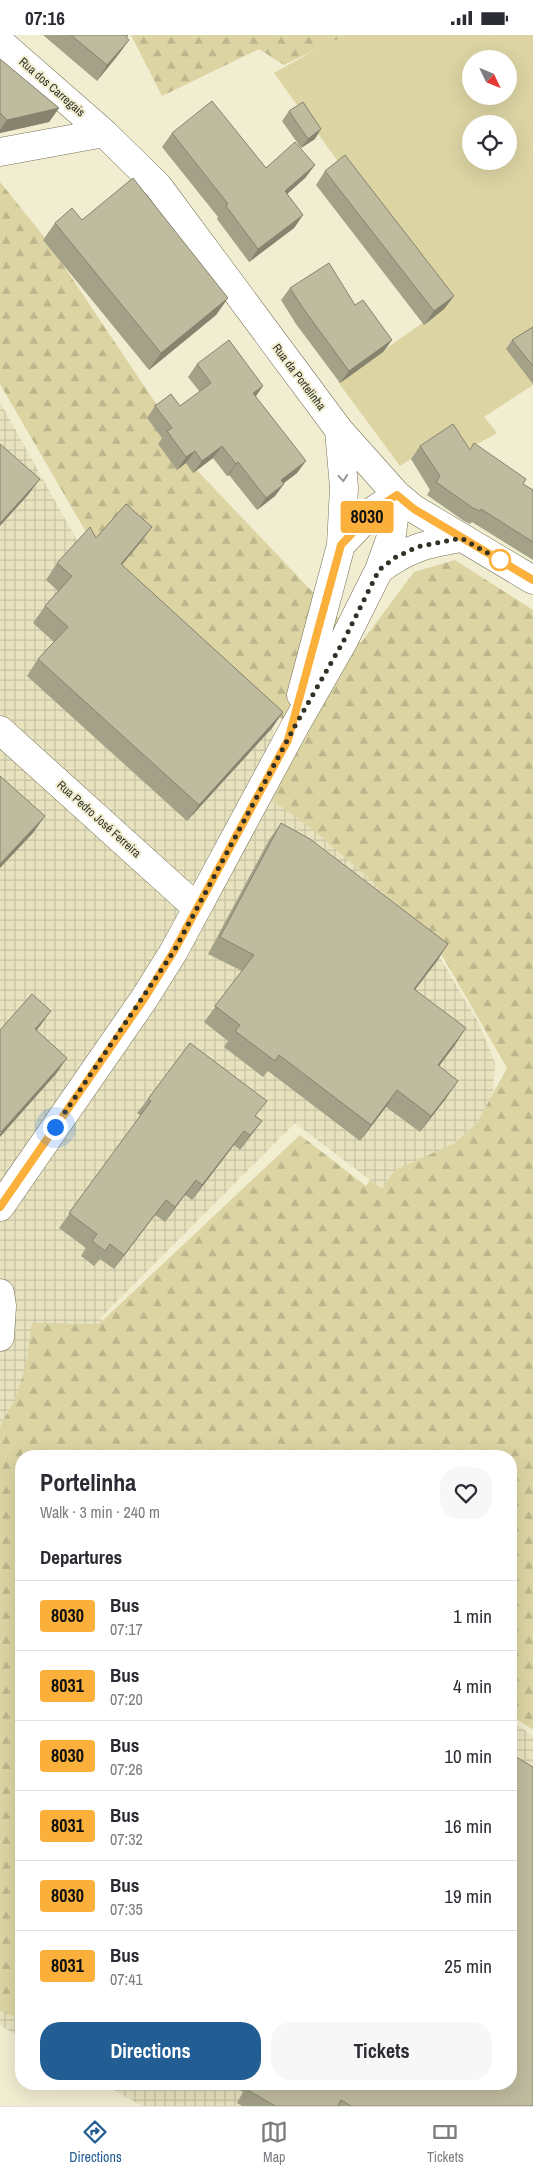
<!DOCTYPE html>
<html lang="en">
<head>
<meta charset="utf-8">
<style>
	:root { --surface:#fff; --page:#f7f7f7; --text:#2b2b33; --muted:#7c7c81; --line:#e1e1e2; --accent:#225d94 }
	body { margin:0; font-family:"Archivo Narrow",sans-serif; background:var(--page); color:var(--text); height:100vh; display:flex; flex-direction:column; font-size:19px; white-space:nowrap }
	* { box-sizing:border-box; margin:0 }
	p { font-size:16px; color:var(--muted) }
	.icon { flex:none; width:28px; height:28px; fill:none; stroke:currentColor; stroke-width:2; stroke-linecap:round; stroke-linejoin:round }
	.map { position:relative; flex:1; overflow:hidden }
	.details { position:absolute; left:15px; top:1415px; width:502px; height:640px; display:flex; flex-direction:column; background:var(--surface); border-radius:20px; box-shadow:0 5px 20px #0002 }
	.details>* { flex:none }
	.badge { padding:0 10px; border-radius:4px; font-size:18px; line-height:32px }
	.needle { width:32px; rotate:133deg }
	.tools { position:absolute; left:462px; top:15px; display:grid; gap:10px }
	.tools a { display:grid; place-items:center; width:55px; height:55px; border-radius:50%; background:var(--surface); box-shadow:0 5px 20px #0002; font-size:25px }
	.you { position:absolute; width:25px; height:25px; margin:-12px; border:4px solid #fff; border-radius:50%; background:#1a73e8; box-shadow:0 0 0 8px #1a73e833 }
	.map>.badge { position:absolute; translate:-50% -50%; box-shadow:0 0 0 2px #fff }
	h2 { padding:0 25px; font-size:19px; line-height:45px }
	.round { display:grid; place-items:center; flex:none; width:52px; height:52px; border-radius:20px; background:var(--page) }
	.headline { display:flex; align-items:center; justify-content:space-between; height:85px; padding:0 25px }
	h1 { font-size:24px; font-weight:700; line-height:38px }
	.primary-button { display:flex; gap:10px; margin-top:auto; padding:10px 25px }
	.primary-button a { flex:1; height:58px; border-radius:20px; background:var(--accent); color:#fff; font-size:20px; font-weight:700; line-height:58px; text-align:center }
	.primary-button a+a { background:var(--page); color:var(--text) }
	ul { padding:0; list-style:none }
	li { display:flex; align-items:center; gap:15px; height:70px; padding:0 25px; border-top:1px solid var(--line) }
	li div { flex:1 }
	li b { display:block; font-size:19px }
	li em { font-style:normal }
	li .badge { min-width:55px; font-weight:700; text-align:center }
	.status { display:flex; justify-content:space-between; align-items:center; height:35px; padding:0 25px; background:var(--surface); direction:ltr }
	.status svg { height:14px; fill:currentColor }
	.tab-bar { display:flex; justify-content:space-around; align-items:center; height:70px; border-top:1px solid var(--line); background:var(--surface); font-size:14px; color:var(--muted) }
	.tab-bar a { display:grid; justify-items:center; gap:2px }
	.tab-bar .current { color:var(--accent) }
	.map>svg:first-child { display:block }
	.industrial { fill:url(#industrial-grid) }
	.green { fill:#dcd4a3; fill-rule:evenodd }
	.forest { fill:url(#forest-firs) }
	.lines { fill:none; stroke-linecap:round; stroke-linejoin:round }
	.minor-casing { stroke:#777359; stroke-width:29 }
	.minor { stroke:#fff; stroke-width:28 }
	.wall { fill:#a4a189 }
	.shaded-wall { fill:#86836f }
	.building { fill:#bfbb9f; stroke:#86836f }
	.oneway { stroke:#989892 }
	.line-casing { stroke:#fff; stroke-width:11 }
	.line { stroke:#fbb03b; stroke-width:8 }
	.walk { stroke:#323126; stroke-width:5; stroke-dasharray:0 9 }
	.stop-dot { fill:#fff; stroke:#fbb03b; stroke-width:2.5 }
	.labels { text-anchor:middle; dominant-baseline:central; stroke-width:4; stroke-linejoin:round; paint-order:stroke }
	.street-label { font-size:12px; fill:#323126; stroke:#f1edd0 }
</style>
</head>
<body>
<div class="status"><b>07:16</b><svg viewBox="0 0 49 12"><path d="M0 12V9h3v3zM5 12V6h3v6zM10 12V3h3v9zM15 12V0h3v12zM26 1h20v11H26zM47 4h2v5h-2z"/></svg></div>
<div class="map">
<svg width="533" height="2071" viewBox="0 0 533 2071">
	<defs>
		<pattern id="industrial-grid" width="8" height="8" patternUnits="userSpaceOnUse" patternTransform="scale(1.25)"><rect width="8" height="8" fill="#e8e2bf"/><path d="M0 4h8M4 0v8" fill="none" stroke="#c7c2a4"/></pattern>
		<pattern id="forest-firs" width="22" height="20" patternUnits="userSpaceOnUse" patternTransform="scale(1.25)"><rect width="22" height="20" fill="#dcd4a3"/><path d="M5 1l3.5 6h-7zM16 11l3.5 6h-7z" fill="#bdb68c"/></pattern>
	</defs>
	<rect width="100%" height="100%" fill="#f1edd0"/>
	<path class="industrial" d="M0,367L89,527L272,693L293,751L410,878L440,923L478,987L495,1027L493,1059L477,1088L391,1161L295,1088L100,1283L211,1421H21V2003L0,1990Z
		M511,1685L533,1701V2071H142L103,2049H511Z"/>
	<path class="green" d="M342,0H533V350L484,382L497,398L461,418L411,424L400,431L338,347L444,273L274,38ZM471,24H509V61H471ZM471,89H509V126H471Z"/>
	<path class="forest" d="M131,0H346L284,30L259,14L162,61Z
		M0,147L45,203L177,400L191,429L361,608L414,537L455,525L533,575V1695L511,1680V1421H21V1984L0,1976V1392L15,1364L26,1331L32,1288L99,1289L300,1100L366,1151L370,1145L382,1154L395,1135L453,1109L477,1088L507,1033L443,922L371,845L312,794L266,761L302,701L108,535L0,349Z"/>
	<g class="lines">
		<g class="minor-casing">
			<path id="minor" d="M0,7L104,98L158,151L339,395L397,460L414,474L533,545
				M0,117L104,98
				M341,510L374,475L397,460
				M379,535C408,513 426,509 461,503
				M301,660L341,510L344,453L339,395
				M0,695L197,873
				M0,1172L144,964L174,916L295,691L343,607L379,535L392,499L397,460
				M0,1258L2,1271L0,1302"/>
		</g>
		<use href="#minor" class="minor"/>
	</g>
	<path class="wall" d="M43,0H128L127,3L129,5L118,20L97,46Z
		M0,24L59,73L49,87L0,98Z
		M289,76L315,104L301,113L282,86Z
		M172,98L266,133L315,130L305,143L287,159L303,180L294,193L249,227L217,184L218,182L162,112Z
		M325,136L454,261L444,274L424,290L316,150Z
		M82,185L228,263L216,280L149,335L43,205L55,188Z
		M290,253L355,270L392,305L383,317L340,348L296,289L281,265Z
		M533,292V349L506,314L512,305Z
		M197,329L256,362L297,438L284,448L275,461L257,475L229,440L227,441L213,423L193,438L186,428L177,435L158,409L162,403L147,383L155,371H180L200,357L188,342Z
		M420,411L523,449L533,455V525L472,487L470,489L464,486L427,460L430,455L411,424Z
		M152,492L140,508L122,530L283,677L272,693L187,786L27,641L38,624L54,607L33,588L45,571L58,556L46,545L57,528L96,503Z
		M281,788L437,926L415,955L455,1010L439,1031L447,1062L420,1097L386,1072L360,1106L268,1036L263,1042L224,1012L228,1006L204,987L242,936L208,919L269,805Z
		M148,1064L256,1081L262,1086L240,1115L234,1110L192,1165L185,1160L165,1187L155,1180L114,1234L100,1224L94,1231L81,1221L86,1213L59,1193L141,1081L137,1078Z
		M229,2049H511L533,2071H242L237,2068L243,2057Z"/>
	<path class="shaded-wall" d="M129,5L118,20L97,46L107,30Z
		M59,73L49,87L0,98V95L7,85Z
		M321,94L315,104L301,113L308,104Z
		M315,130L305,143L276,169L285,156Z
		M303,180L294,193L249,227L258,214Z
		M454,261L444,274L424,290L434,276Z
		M228,263L216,280L149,335L161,318Z
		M392,305L383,317L340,348L349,336Z
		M263,351L254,364L253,358Z
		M222,411L213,423L193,438L202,426Z
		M195,416L186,428L177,435L186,422Z
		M306,426L297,438L272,457L281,445Z
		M238,427L229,440L227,441L236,429Z
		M40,444L28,460L0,491V488Z
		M284,449L275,461L257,475L266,463Z
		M152,492L140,508L109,545L121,529Z
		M283,677L272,693L187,786L199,770Z
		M45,781L33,798L0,833V829Z
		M448,909L437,926L403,970L414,954Z
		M51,976L40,991L24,1010L35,994Z
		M466,993L455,1010L427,1047L438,1030Z
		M67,1023L56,1039L0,1102V1099L1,1097Z
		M458,1046L447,1062L420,1097L431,1081Z
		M397,1055L386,1072L360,1106L371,1090Z
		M262,1086L251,1100L240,1115L250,1100Z
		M244,1096L234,1110L192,1165L202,1150Z
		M196,1145L185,1160L165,1187L175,1172Z
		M166,1165L155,1180L114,1234L124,1220Z"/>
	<path class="building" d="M71,0H128L126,2L129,5L107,30Z
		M0,24L59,73L7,85L0,78Z
		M212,66L266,133L295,107L315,130L285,156L303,180L258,214L226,171L228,169L172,98Z
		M303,67L321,94L308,104L289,76Z
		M345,120L454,261L434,276L325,136Z
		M133,143L228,263L161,318L55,188L72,173L82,185Z
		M329,228L355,270L363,265L392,305L349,336L305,276L290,253Z
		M533,292V331L512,305Z
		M229,305L263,351L253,358L306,426L281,445L284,449L266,463L238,427L236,429L222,411L202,426L195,416L186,422L167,396L172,393L155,371L171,359L180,371L211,348L197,329Z
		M453,389L470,415L474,408L526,444L523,449L533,455V507L481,474L480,476L473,473L436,447L440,441L420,411Z
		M0,409L40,444L0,488Z
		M126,469L152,492L121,529L283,677L199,770L38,624L68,592L45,571L72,541L57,528L90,492L96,503Z
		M0,741L45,781L0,829Z
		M281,788L310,804L448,909L414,954L466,993L438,1030L458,1046L431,1081L397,1055L371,1090L279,1020L275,1026L235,996L240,990L215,971L254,920L220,902Z
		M32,959L51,976L35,994L67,1023L1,1097L0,1096V995Z
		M190,1008L267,1066L255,1081L262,1086L250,1100L244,1096L202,1150L196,1145L175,1172L166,1165L124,1220L110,1209L105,1216L92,1206L97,1199L69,1178L151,1066L148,1064Z
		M511,1719L533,1732V2071H351L341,2065L338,2071H275L246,2054L249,2049H511Z"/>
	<defs><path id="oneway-chevron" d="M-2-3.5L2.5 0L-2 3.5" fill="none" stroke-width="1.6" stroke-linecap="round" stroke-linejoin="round" transform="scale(1.25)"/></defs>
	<use class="oneway" href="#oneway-chevron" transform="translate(343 443) rotate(85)"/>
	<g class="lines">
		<g class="line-casing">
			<path id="line" d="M0,1172L144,964L174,916L288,705L341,510L374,475L397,460L414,474L533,545"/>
		</g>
		<use href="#line" class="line"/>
		<path class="walk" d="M55,1092L174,916L295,691L343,607L379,535L396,522L417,512L461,503L500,525"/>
	</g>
	<circle class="stop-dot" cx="500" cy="525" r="10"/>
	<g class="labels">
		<g class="street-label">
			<text transform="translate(52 52) rotate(41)">Rua dos Carregais</text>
			<text transform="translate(299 342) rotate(53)">Rua da Portelinha</text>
			<text transform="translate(99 784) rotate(42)">Rua Pedro José Ferreira</text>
		</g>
	</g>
</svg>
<div class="tools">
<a><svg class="needle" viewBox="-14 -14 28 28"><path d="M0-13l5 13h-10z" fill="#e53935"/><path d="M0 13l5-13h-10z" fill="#7c7c81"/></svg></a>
<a><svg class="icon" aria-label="locate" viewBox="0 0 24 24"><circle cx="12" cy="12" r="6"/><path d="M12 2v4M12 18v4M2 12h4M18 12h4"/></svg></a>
</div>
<div class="you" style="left:55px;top:1092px"></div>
<b class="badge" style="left:367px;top:482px;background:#fbb03b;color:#111">8030</b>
<section class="details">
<div class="headline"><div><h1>Portelinha</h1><p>Walk · 3 min · 240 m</p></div><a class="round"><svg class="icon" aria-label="heart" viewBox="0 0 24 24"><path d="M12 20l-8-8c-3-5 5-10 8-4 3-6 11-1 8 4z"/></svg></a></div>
<h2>Departures</h2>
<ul>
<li><span class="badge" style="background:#fbb03b;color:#111">8030</span><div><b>Bus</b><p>07:17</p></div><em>1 min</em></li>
<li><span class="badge" style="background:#fbb03b;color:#111">8031</span><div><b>Bus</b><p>07:20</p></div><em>4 min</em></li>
<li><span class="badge" style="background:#fbb03b;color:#111">8030</span><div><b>Bus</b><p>07:26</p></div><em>10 min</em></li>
<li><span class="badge" style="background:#fbb03b;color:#111">8031</span><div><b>Bus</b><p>07:32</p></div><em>16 min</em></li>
<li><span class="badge" style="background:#fbb03b;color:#111">8030</span><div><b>Bus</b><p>07:35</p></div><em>19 min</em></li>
<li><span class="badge" style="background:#fbb03b;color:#111">8031</span><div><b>Bus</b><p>07:41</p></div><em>25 min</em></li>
</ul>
<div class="primary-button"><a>Directions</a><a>Tickets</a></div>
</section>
</div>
<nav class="tab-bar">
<a class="current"><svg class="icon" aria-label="directions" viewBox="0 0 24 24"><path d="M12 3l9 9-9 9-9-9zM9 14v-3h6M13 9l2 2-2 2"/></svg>Directions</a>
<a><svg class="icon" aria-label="map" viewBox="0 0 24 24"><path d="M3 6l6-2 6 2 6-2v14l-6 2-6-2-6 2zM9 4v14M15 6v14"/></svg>Map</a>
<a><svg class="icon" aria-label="tickets" viewBox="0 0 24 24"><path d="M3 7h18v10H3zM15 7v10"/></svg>Tickets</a>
</nav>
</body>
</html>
